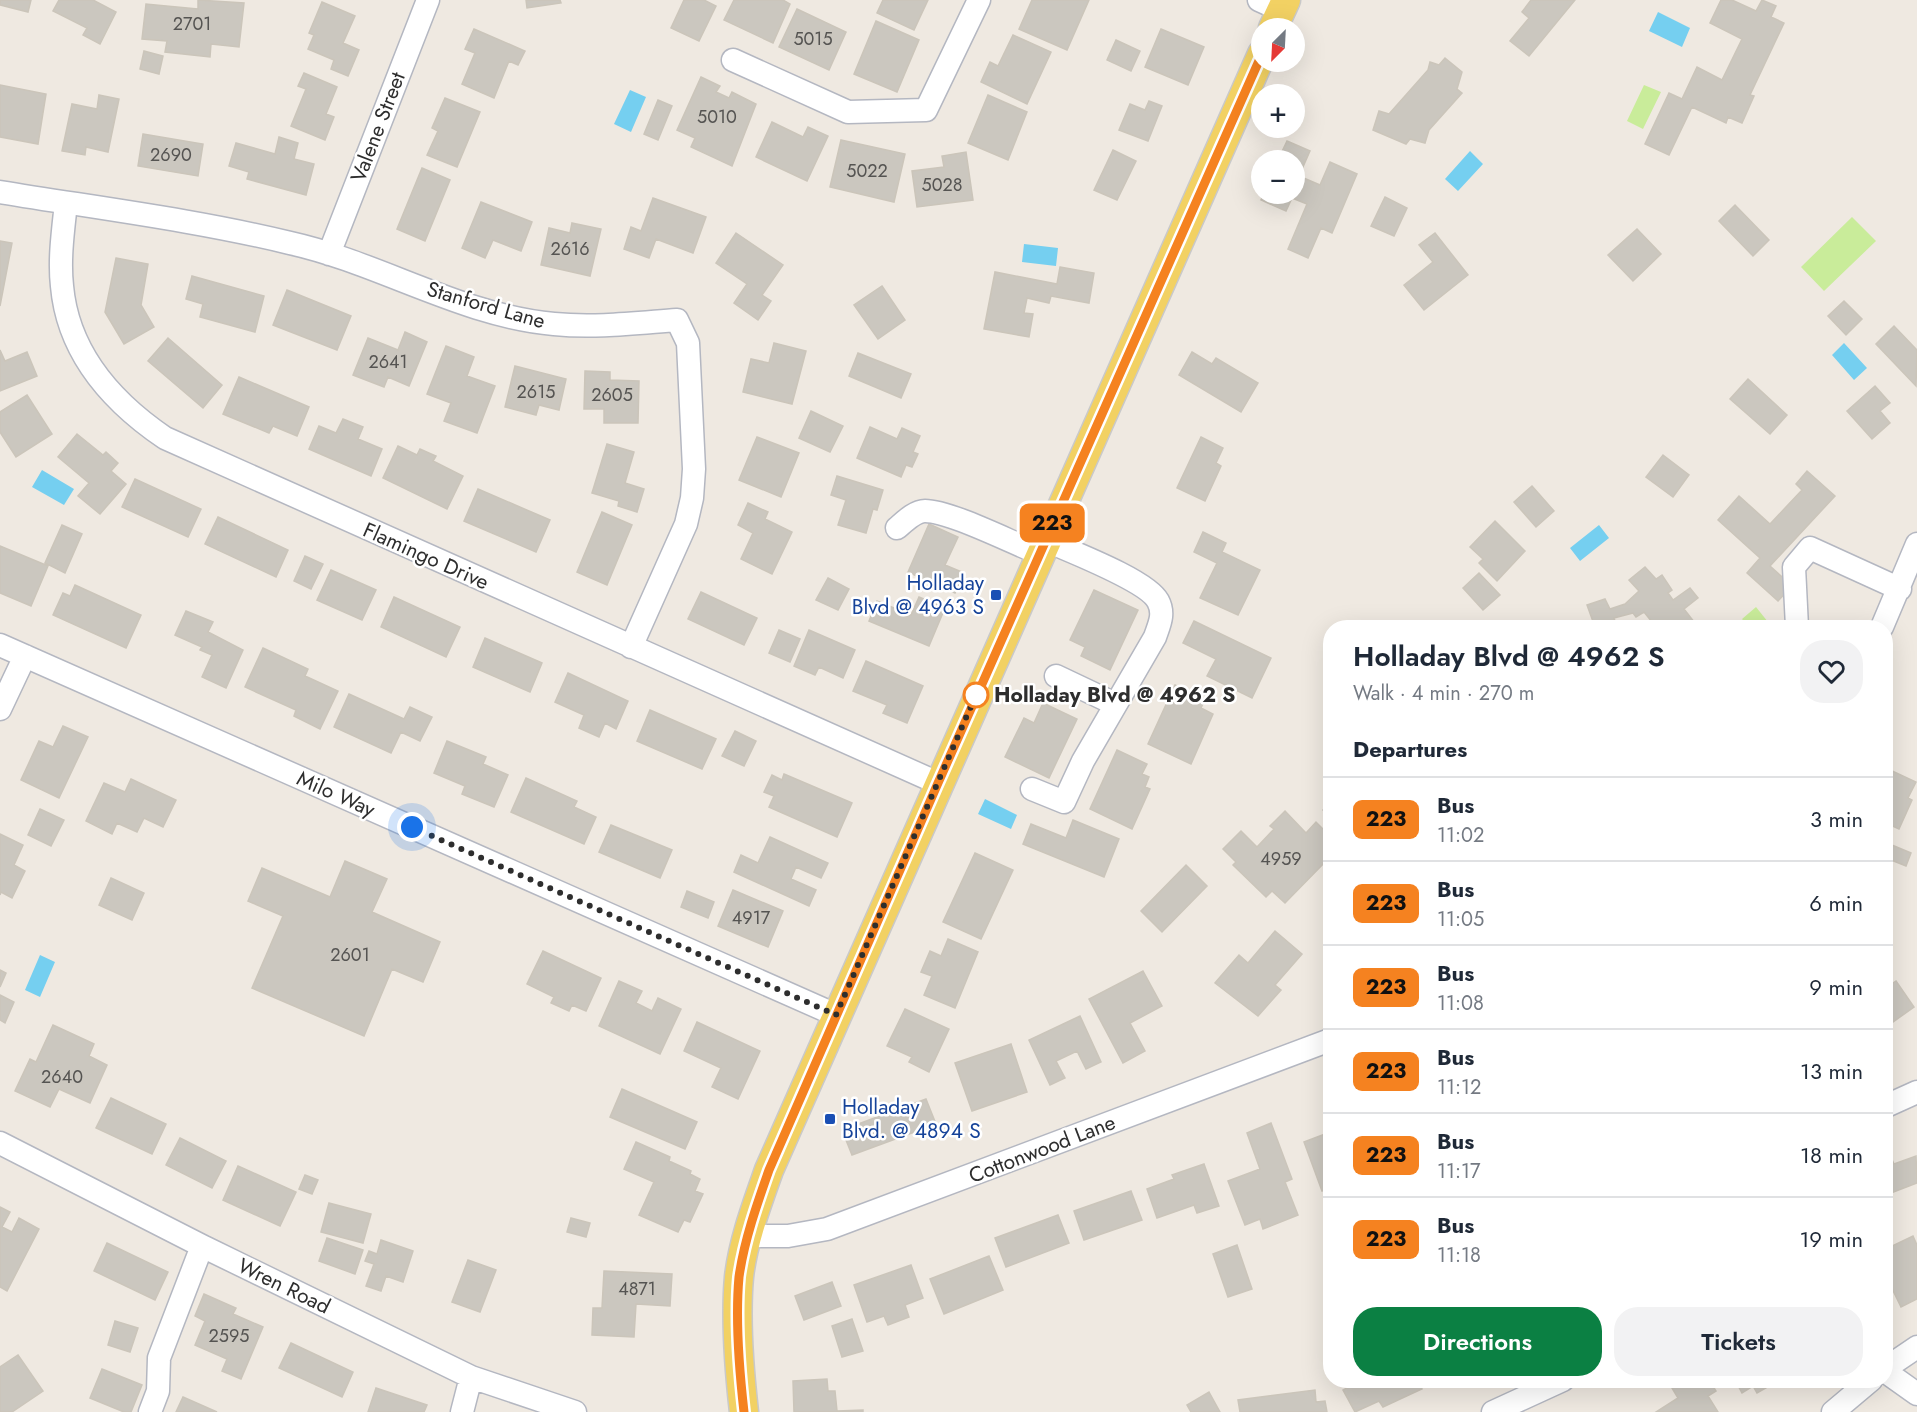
<!DOCTYPE html>
<html lang="en">
<head>
<meta charset="utf-8">
<style>
	:root { --surface:#fff; --page:#f2f2f3; --text:#1f2937; --muted:#747a83; --line:#e0e1e3; --accent:#0b8043 }
	body { margin:0; font-family:Jost,sans-serif; background:var(--page); color:var(--text); height:100vh; display:flex; flex-direction:column; font-size:22px; white-space:nowrap }
	* { box-sizing:border-box; margin:0 }
	p { font-size:20px; color:var(--muted) }
	.icon { flex:none; width:33px; height:33px; fill:none; stroke:currentColor; stroke-width:2; stroke-linecap:round; stroke-linejoin:round }
	.map { position:relative; flex:1; overflow:hidden }
	.sheet { position:absolute; left:1323px; top:620px; width:570px; height:768px; display:flex; flex-direction:column; background:var(--surface); border-radius:24px; box-shadow:0 6px 24px #0002 }
	.sheet>* { flex:none }
	.badge { padding:0 12px; border-radius:9px; font-size:21px; line-height:39px }
	.needle { width:39px; rotate:204deg }
	.controls { position:absolute; left:1251px; top:18px; display:grid; gap:12px }
	.controls a { display:grid; place-items:center; width:54px; height:54px; border-radius:50%; background:var(--surface); box-shadow:0 6px 24px #0002; font-size:30px }
	.you { position:absolute; width:30px; height:30px; margin:-15px; border:4px solid #fff; border-radius:50%; background:#1a73e8; box-shadow:0 0 0 9px #1a73e833 }
	.map>.badge { position:absolute; translate:-50% -50%; box-shadow:0 0 0 3px #fff }
	h2 { padding:0 30px; font-size:22px; line-height:54px }
	.round { display:grid; place-items:center; flex:none; width:63px; height:63px; border-radius:24px; background:var(--page) }
	.head { display:flex; align-items:center; justify-content:space-between; height:102px; padding:0 30px }
	h1 { font-size:28px; font-weight:600; line-height:45px }
	.button { display:flex; gap:12px; margin-top:auto; padding:12px 30px }
	.button a { flex:1; height:69px; border-radius:24px; background:var(--accent); color:#fff; font-size:24px; font-weight:600; line-height:69px; text-align:center }
	.button a+a { background:var(--page); color:var(--text) }
	ul { padding:0; list-style:none }
	li { display:flex; align-items:center; gap:18px; height:84px; padding:0 30px; border-top:2px solid var(--line) }
	li div { flex:1 }
	li b { display:block; font-size:22px }
	li em { font-style:normal }
	li .badge { min-width:66px; font-weight:700; text-align:center }
	.map>svg:first-child { display:block }
	.pitch { fill:#c9ec9a }
	.water { fill:#75cff0 }
	.building { fill:#cbc7bf; stroke:#cbc5ba; stroke-width:1.5 }
	.lines { fill:none; stroke-linecap:round; stroke-linejoin:round }
	.minor-casing { stroke:#b4b7c1; stroke-width:25 }
	.major-casing { stroke:#c9c9c9; stroke-width:31 }
	.minor { stroke:#fff; stroke-width:22 }
	.major { stroke:#f2d163; stroke-width:28 }
	.line-casing { stroke:#fff; stroke-width:14 }
	.line { stroke:#f58220; stroke-width:9 }
	.walk { stroke:#2e2e2e; stroke-width:6; stroke-dasharray:0 10.8 }
	.transit-dot { fill:#1a4fb4; stroke:#fff; stroke-width:2 }
	.stop-dot { fill:#fff; stroke:#f58220; stroke-width:3 }
	.labels { text-anchor:middle; dominant-baseline:central; stroke-width:5; stroke-linejoin:round; paint-order:stroke }
	.number-label { font-size:18px; fill:#555452 }
	.street-label { font-size:21px; fill:#2e2e2e; stroke:#fff }
	.transit-label { font-size:21px; fill:#164399; stroke:#fff; text-anchor:end }
	.stop-label { font-size:21px; font-weight:bold; fill:#2e2e2e; stroke:#fff; text-anchor:start }
</style>
</head>
<body>
<div class="map">
<svg width="1917" height="1412" viewBox="0 0 1917 1412">
	<rect width="100%" height="100%" fill="#efe9e1"/>
	<path class="pitch" d="M1644,85L1661,92L1643,129L1627,121Z
		M1852,217L1876,241L1824,291L1801,267Z
		M1756,607L1772,627H1749L1742,619Z"/>
	<path class="water" d="M1658,12L1690,28L1682,47L1649,31Z
		M630,90L646,97L631,132L614,124Z
		M1470,151L1483,164L1458,191L1445,179Z
		M1024,244L1058,248L1056,266L1022,262Z
		M1844,343L1867,368L1854,380L1832,355Z
		M42,470L74,489L64,505L32,487Z
		M1599,525L1609,538L1580,561L1570,548Z
		M985,799L1017,815L1011,829L978,814Z
		M40,955L55,962L40,997L25,990Z"/>
	<path class="building" d="M0,0H31L28,12L0,5Z
		M59,0H93L116,12L100,44L83,35L87,28L53,11Z
		M198,0L244,3L239,47L211,44L210,57L165,52L167,41L142,39L146,4L198,9Z
		M526,0H560L561,3L527,8Z
		M684,0H704L716,6L699,41L671,28Z
		M734,0H783L790,4L773,43L724,20Z
		M883,0H928L914,30L877,13Z
		M1032,0H1089L1067,50L1019,29Z
		M1531,0H1575L1529,56L1510,41L1529,18L1522,12Z
		M1721,0H1732L1756,11L1762,0L1776,6L1771,17L1784,23L1750,95L1754,96L1742,123L1728,117L1726,123L1692,107L1669,155L1645,144L1669,93L1682,99L1697,67L1722,80L1742,39L1710,23Z
		M322,2L355,16L343,43L359,50L348,76L331,69L334,60L308,49L314,35L309,33Z
		M797,9L846,32L829,70L779,47Z
		M876,21L919,40L897,92L854,74Z
		M474,29L525,51L518,65L509,61L494,98L462,84L475,53L465,49Z
		M1161,29L1204,47L1188,85L1145,67Z
		M1013,35L1051,52L1027,104L981,82L990,62L998,66Z
		M1116,40L1140,51L1131,71L1107,60Z
		M144,51L163,56L159,74L140,69Z
		M1445,58L1462,72L1457,89L1462,93L1429,130L1425,143L1410,139L1406,144L1373,130L1379,111L1389,114L1428,70L1430,62L1439,65Z
		M304,73L337,87L326,114L334,117L325,140L291,126L306,89L298,86Z
		M701,77L720,86L716,92L729,98L732,92L756,104L732,166L691,147L695,138L677,130Z
		M0,85L46,94L38,144L0,137Z
		M99,95L119,99L108,152L86,147L85,155L62,151L72,104L97,109Z
		M988,95L1027,112L1008,160L968,143Z
		M445,98L480,112L457,167L427,155L438,131L432,128Z
		M658,100L672,106L658,140L644,134Z
		M1149,101L1162,106L1148,141L1119,130L1130,104L1145,110Z
		M772,122L803,137L808,127L828,136L807,181L756,157Z
		M143,134L203,144L198,176L138,166Z
		M279,137L298,143L294,159L314,164L306,195L247,179L249,172L229,166L236,143L275,154Z
		M841,140L905,154L894,202L830,187Z
		M1287,141L1310,151L1299,176L1320,185L1330,162L1357,174L1332,233L1321,228L1308,258L1288,249L1307,204L1292,198L1286,211L1261,200L1264,194H1294V160H1278Z
		M1113,150L1136,161L1117,200L1094,190Z
		M966,152L973,200L917,207L912,171L944,167L942,156Z
		M422,168L450,180L425,241L397,229Z
		M1385,197L1407,208L1394,236L1371,226Z
		M653,198L706,217L693,253L656,239L649,258L624,249L631,227L641,231Z
		M481,202L532,222L521,251L493,240L485,258L462,248Z
		M1735,205L1769,240L1753,256L1719,221Z
		M572,223L601,229L590,276L541,265L549,228L570,233Z
		M1637,229L1661,254L1633,281L1608,255Z
		M736,233L783,265L762,295L771,301L758,320L734,303L747,284L716,263Z
		M1435,233L1468,275L1424,310L1404,285L1433,262L1419,245Z
		M0,241L12,243L0,306Z
		M116,258L148,264L141,305L154,327L124,344L105,312Z
		M1060,267L1094,273L1089,303L1051,296L1049,303L1027,298L1024,313L1033,314L1029,337L984,329L995,272L1057,284Z
		M192,276L264,296L255,332L200,317L203,304L186,299Z
		M882,286L905,320L878,339L854,305Z
		M287,290L351,316L337,350L273,325Z
		M1844,301L1862,319L1846,335L1828,316Z
		M1894,326L1917,350L1916,386L1876,344Z
		M405,332L427,342L409,386L388,377L384,387L353,375L368,338L398,350Z
		M168,338L222,385L203,408L148,361Z
		M774,343L806,351L792,404L743,392L751,359L769,363Z
		M446,346L474,357L467,376L495,386L477,433L444,421L451,403L427,394Z
		M0,350L5,361L27,352L37,376L0,391Z
		M1192,352L1212,364L1216,358L1258,383L1241,412L1179,375Z
		M858,353L911,374L901,398L849,376Z
		M515,366L566,379L559,410L539,405L536,415L505,407Z
		M585,371L610,372V380L639,381L638,423H604V409H584Z
		M239,377L309,407L297,436L273,426L269,433L223,414Z
		M1748,379L1787,415L1770,434L1730,399Z
		M1875,386L1890,403L1880,411L1890,423L1872,439L1847,411Z
		M27,395L52,434L16,457L0,432V412Z
		M811,411L843,426L830,452L799,438Z
		M343,419L363,427L358,439L382,449L371,476L309,449L319,426L336,433Z
		M870,427L897,439L902,428L920,436L913,452L918,454L912,467L906,465L901,477L857,458Z
		M77,434L103,455L106,452L118,463L111,471L126,484L100,514L78,496L89,483L58,457Z
		M757,437L799,453L781,497L739,480Z
		M1201,437L1223,448L1216,463L1221,466L1205,501L1177,488Z
		M607,444L634,452L625,483L644,489L637,512L618,506L619,501L592,493Z
		M398,446L417,455L420,449L436,456L433,461L463,476L447,509L383,478Z
		M1663,455L1689,475L1673,497L1646,477Z
		M1807,471L1835,496L1770,566L1792,586L1778,601L1747,573L1760,558L1718,520L1739,496L1770,524L1802,490L1796,484Z
		M837,476L883,490L877,510L873,509L866,533L838,525L846,500L831,495Z
		M135,479L201,509L188,537L122,507Z
		M1532,486L1554,511L1536,527L1514,502Z
		M478,489L550,520L536,552L464,521Z
		M748,503L768,512L765,519L792,532L772,574L741,559L753,533L738,525Z
		M602,512L632,525L607,585L577,572Z
		M218,517L288,550L276,577L205,544Z
		M1495,521L1525,551L1497,581L1479,563L1483,559L1470,547Z
		M929,524L958,537L945,565L964,573L955,593L908,572Z
		M62,525L82,534L65,573L45,563Z
		M1203,532L1226,543L1222,552L1260,570L1238,615L1200,598L1217,563L1194,552Z
		M0,546L48,566L31,606L0,593Z
		M305,556L323,564L311,589L294,581Z
		M1645,567L1656,579L1662,575L1672,590L1668,593L1673,600L1690,588L1698,598L1684,609L1698,627H1656L1644,612L1636,617L1633,613L1614,618L1617,627H1595L1587,605L1605,599L1610,609L1625,604L1639,591L1629,580Z
		M331,570L376,590L362,620L317,600Z
		M1479,573L1500,595L1483,610L1463,588Z
		M828,578L849,589L838,610L816,600Z
		M75,585L141,615L126,648L53,615L63,593L70,596Z
		M1094,590L1138,610L1110,670L1081,656L1085,647L1070,640Z
		M701,592L757,618L744,645L688,619Z
		M394,597L460,627L446,657L381,627Z
		M919,597L945,608L929,646L869,621L877,601L911,615Z
		M186,611L213,622L208,632L243,650L226,688L202,677L212,655L200,650L202,647L175,635Z
		M1194,621L1271,658L1252,698L1207,676L1216,659L1183,643Z
		M779,630L800,639L790,662L769,653Z
		M809,630L855,650L843,678L819,667L815,675L794,666Z
		M485,638L542,663L530,692L473,667Z
		M263,648L308,669L305,676L338,691L320,729L294,716L296,710L245,687Z
		M866,661L923,686L907,723L883,713L887,705L853,691Z
		M568,673L628,701L616,729L605,723L599,737L579,728L584,715L555,702Z
		M1175,685L1205,699L1201,708L1213,714L1191,764L1148,744Z
		M349,694L404,719L410,707L432,717L420,741L401,732L391,753L334,727Z
		M1043,703L1077,719L1049,778L1005,757L1024,718L1034,723Z
		M650,710L716,739L702,769L637,741Z
		M63,726L88,737L59,798L21,780L39,741L53,747Z
		M735,731L756,741L744,766L722,756Z
		M447,741L486,757L483,764L508,775L494,807L462,794L465,786L434,773Z
		M1117,750L1147,764L1142,774L1149,777L1145,787L1150,789L1132,829L1090,809Z
		M1890,770L1916,782L1908,798L1912,800L1899,829L1886,823V780Z
		M784,774L852,803L837,837L769,807L774,796L764,792L772,775L782,780Z
		M526,778L577,801L574,807L596,817L584,844L511,812Z
		M131,779L176,800L163,827L144,818L137,832L117,823L112,834L86,821L104,783L125,792Z
		M1330,802V818L1323,810Z
		M40,809L64,820L51,846L28,835Z
		M1285,811L1306,833L1316,822L1330,836V857L1285,903L1272,891L1266,897L1233,865L1236,862L1223,849L1241,831L1257,847L1274,829L1270,826Z
		M1073,820L1119,839L1104,877L1023,844L1031,824L1066,838Z
		M611,825L672,850L660,878L599,852Z
		M0,834L23,845L14,865L25,871L12,898L1,892L0,895Z
		M770,837L828,863L821,878L796,867L791,879L816,890L809,906L734,872L741,855L758,863Z
		M1887,843L1911,853L1906,866L1886,858Z
		M975,853L1013,870L981,939L943,922Z
		M345,861L387,879L372,912L440,942L423,982L392,969L364,1036L252,988L283,916L248,901L262,868L330,897Z
		M1186,865L1207,886L1162,932L1141,911Z
		M111,878L144,893L132,920L99,905Z
		M733,890L783,911L768,947L718,926Z
		M687,891L714,902L708,918L681,907Z
		M1275,931L1302,954L1275,985L1281,990L1258,1016L1215,983L1239,955L1248,963Z
		M948,939L978,952L955,1008L924,995L932,976L921,972L930,951L941,956Z
		M543,951L601,978L586,1011L572,1005L569,1011L551,1003L554,997L527,984Z
		M0,970L6,973L0,987Z
		M1143,971L1162,1006L1130,1023L1145,1051L1123,1063L1089,999Z
		M619,981L642,991L636,1003L652,1011L658,998L681,1009L660,1054L599,1026Z
		M1896,981L1914,1007L1886,1027V988Z
		M0,995L14,1002L5,1023L0,1020Z
		M905,1009L949,1029L929,1072L909,1062L912,1057L887,1046Z
		M1080,1016L1101,1062L1086,1069L1077,1051L1056,1061L1065,1078L1050,1085L1029,1040Z
		M697,1022L760,1051L738,1099L712,1087L721,1068L684,1051Z
		M53,1025L94,1044L89,1056L107,1065L90,1103L59,1089L50,1107L15,1091L30,1059L36,1062Z
		M1886,1032L1892,1042L1886,1046Z
		M1011,1044L1027,1092L972,1111L955,1063Z
		M622,1089L697,1122L685,1149L610,1117Z
		M111,1098L166,1124L152,1154L96,1128Z
		M926,1099L936,1124L852,1155L842,1130Z
		M1271,1123L1292,1179L1285,1182L1298,1215L1263,1229L1260,1219L1245,1225L1228,1181L1260,1169L1247,1133Z
		M1330,1132V1188L1322,1191L1304,1142Z
		M180,1138L226,1161L212,1188L166,1165Z
		M636,1142L670,1157L669,1161L691,1171L690,1174L700,1179L695,1191L703,1194L690,1222L684,1220L678,1232L639,1215L654,1182L624,1169Z
		M1890,1155L1894,1164L1916,1156L1917,1183L1886,1195V1157Z
		M1204,1164L1219,1206L1197,1213L1194,1205L1157,1218L1147,1189L1174,1179L1172,1175Z
		M238,1166L296,1192L280,1226L223,1200Z
		M305,1175L318,1180L312,1194L299,1189Z
		M1131,1191L1142,1220L1084,1240L1074,1211Z
		M329,1203L371,1214L363,1243L321,1232Z
		M0,1207L10,1212L2,1227L12,1232L19,1218L39,1229L7,1291L0,1287Z
		M1058,1215L1069,1243L1006,1267L995,1238Z
		M571,1218L590,1223L586,1237L567,1232Z
		M1913,1236L1917,1245V1299L1901,1307L1886,1276V1249Z
		M327,1238L363,1250L355,1274L319,1261Z
		M381,1240L413,1251L403,1282L386,1276L381,1291L366,1286L374,1264L365,1261L369,1251L377,1254Z
		M107,1243L168,1272L155,1300L94,1271Z
		M1237,1245L1252,1289L1228,1297L1213,1254Z
		M989,1256L1003,1290L944,1314L930,1279Z
		M468,1260L496,1270L480,1312L452,1302Z
		M911,1265L923,1298L905,1305L909,1317L888,1325L884,1316L867,1322L854,1285Z
		M604,1271L672,1274L670,1306L636,1304L634,1337L592,1335L593,1308H602Z
		M832,1282L841,1306L804,1320L795,1296Z
		M204,1294L236,1308L233,1314L263,1327L241,1379L222,1371L227,1359L195,1345L205,1321L195,1316Z
		M852,1319L863,1351L842,1357L832,1326Z
		M115,1321L138,1328L130,1352L108,1345Z
		M291,1343L353,1372L342,1397L279,1368Z
		M18,1355L43,1391L12,1412H0V1367Z
		M102,1369L142,1385L131,1412H124L90,1398Z
		M827,1379L828,1391H835L837,1411L863,1410V1412H794L793,1381Z
		M1362,1380H1417L1422,1389L1383,1407L1379,1401L1355,1412L1343,1390Z
		M1686,1380H1709L1716,1391L1708,1396L1718,1412H1656L1678,1398L1672,1388Z
		M1735,1380H1780L1757,1393L1753,1386L1742,1393Z
		M376,1388L427,1405L424,1412H368Z
		M1315,1390L1316,1402L1325,1401L1327,1412H1240L1238,1400Z
		M1209,1392L1220,1412H1191L1187,1405Z
		M183,1397L217,1412H176Z"/>
	<g class="lines">
		<g class="minor-casing">
			<path id="minor" d="M1259,0L1281,10
				M733,60L848,112L926,110L979,0
				M0,192C97,208 195,220 290,243C380,263 462,316 554,324C595,328 636,323 677,320L688,343L694,469L692,498L686,524L631,647
				M66,203C63,231 59,259 62,286C68,354 112,402 165,438L938,783
				M329,254L428,0
				M897,528C904,522 915,511 925,511C950,511 1012,543 1039,553
				M1797,627L1794,567L1810,548L1900,589
				M1882,627L1917,544
				M0,645L836,1015
				M1056,676L1115,704
				M0,709L25,656
				M1032,789L1064,802L1083,761L1155,637C1159,625 1165,614 1158,601C1147,580 1069,551 1045,540
				M1886,1106L1917,1092
				M0,1143L202,1246L471,1377L575,1412
				M748,1236H788L827,1229L1330,1040
				M1886,1368L1917,1347
				M1886,1372L1917,1394
				M150,1412L158,1391L159,1358L202,1246
				M462,1412L471,1377
				M1493,1412L1563,1380
				M1833,1412L1871,1380"/>
		</g>
		<g class="major-casing">
			<path id="major" d="M1273,28L1286,0
				M744,1412C739,1368 735,1321 739,1277C743,1241 757,1204 769,1170L1262,54"/>
		</g>
		<use href="#minor" class="minor"/>
		<use href="#major" class="major"/>
	</g>
	<g class="lines">
		<g class="line-casing">
			<path id="line" d="M744,1412C739,1368 735,1321 739,1277C744,1241 757,1204 769,1170L938,783L1262,54"/>
		</g>
		<use href="#line" class="line"/>
		<path class="walk" d="M412,827L836,1015L976,695"/>
	</g>
	<g class="transit-dot">
		<rect x="990" y="589" width="12" height="12" rx="3"/>
		<rect x="824" y="1113" width="12" height="12" rx="3"/>
	</g>
	<circle class="stop-dot" cx="976" cy="695" r="12"/>
	<g class="labels">
		<g class="number-label">
			<text x="192" y="24">2701</text>
			<text x="813" y="39">5015</text>
			<text x="717" y="117">5010</text>
			<text x="171" y="155">2690</text>
			<text x="867" y="171">5022</text>
			<text x="942" y="185">5028</text>
			<text x="570" y="249">2616</text>
			<text x="388" y="362">2641</text>
			<text x="536" y="392">2615</text>
			<text x="612" y="395">2605</text>
			<text x="1281" y="859">4959</text>
			<text x="751" y="918">4917</text>
			<text x="350" y="955">2601</text>
			<text x="62" y="1077">2640</text>
			<text x="637" y="1289">4871</text>
			<text x="229" y="1336">2595</text>
		</g>
		<g class="street-label">
			<text transform="translate(378 127) rotate(-69)">Valene Street</text>
			<text transform="translate(486 305) rotate(16)">Stanford Lane</text>
			<text transform="translate(426 556) rotate(24)">Flamingo Drive</text>
			<text transform="translate(336 794) rotate(24)">Milo Way</text>
			<text transform="translate(1042 1149) rotate(-21)">Cottonwood Lane</text>
			<text transform="translate(284 1286) rotate(26)">Wren Road</text>
		</g>
		<g class="transit-label">
			<text x="984" y="583">Holladay<tspan x="984" dy="24">Blvd @ 4963 S</tspan></text>
			<text x="842" y="1107" text-anchor="start">Holladay<tspan x="842" dy="24">Blvd. @ 4894 S</tspan></text>
		</g>
		<g class="stop-label">
			<text x="994" y="695">Holladay Blvd @ 4962 S</text>
		</g>
	</g>
</svg>
<div class="controls">
<a><svg class="needle" viewBox="-14 -14 28 28"><path d="M0-13l5 13h-10z" fill="#e53935"/><path d="M0 13l5-13h-10z" fill="#747a83"/></svg></a>
<a>+</a>
<a>−</a>
</div>
<div class="you" style="left:412px;top:827px"></div>
<b class="badge" style="left:1052px;top:523px;background:#f58220;color:#111">223</b>
<section class="sheet">
<div class="head"><div><h1>Holladay Blvd @ 4962 S</h1><p>Walk · 4 min · 270 m</p></div><a class="round"><svg class="icon" aria-label="heart" viewBox="0 0 24 24"><path d="M12 20l-8-8c-3-5 5-10 8-4 3-6 11-1 8 4z"/></svg></a></div>
<h2>Departures</h2>
<ul>
<li><span class="badge" style="background:#f58220;color:#111">223</span><div><b>Bus</b><p>11:02</p></div><em>3 min</em></li>
<li><span class="badge" style="background:#f58220;color:#111">223</span><div><b>Bus</b><p>11:05</p></div><em>6 min</em></li>
<li><span class="badge" style="background:#f58220;color:#111">223</span><div><b>Bus</b><p>11:08</p></div><em>9 min</em></li>
<li><span class="badge" style="background:#f58220;color:#111">223</span><div><b>Bus</b><p>11:12</p></div><em>13 min</em></li>
<li><span class="badge" style="background:#f58220;color:#111">223</span><div><b>Bus</b><p>11:17</p></div><em>18 min</em></li>
<li><span class="badge" style="background:#f58220;color:#111">223</span><div><b>Bus</b><p>11:18</p></div><em>19 min</em></li>
</ul>
<div class="button"><a>Directions</a><a>Tickets</a></div>
</section>
</div>
</body>
</html>
